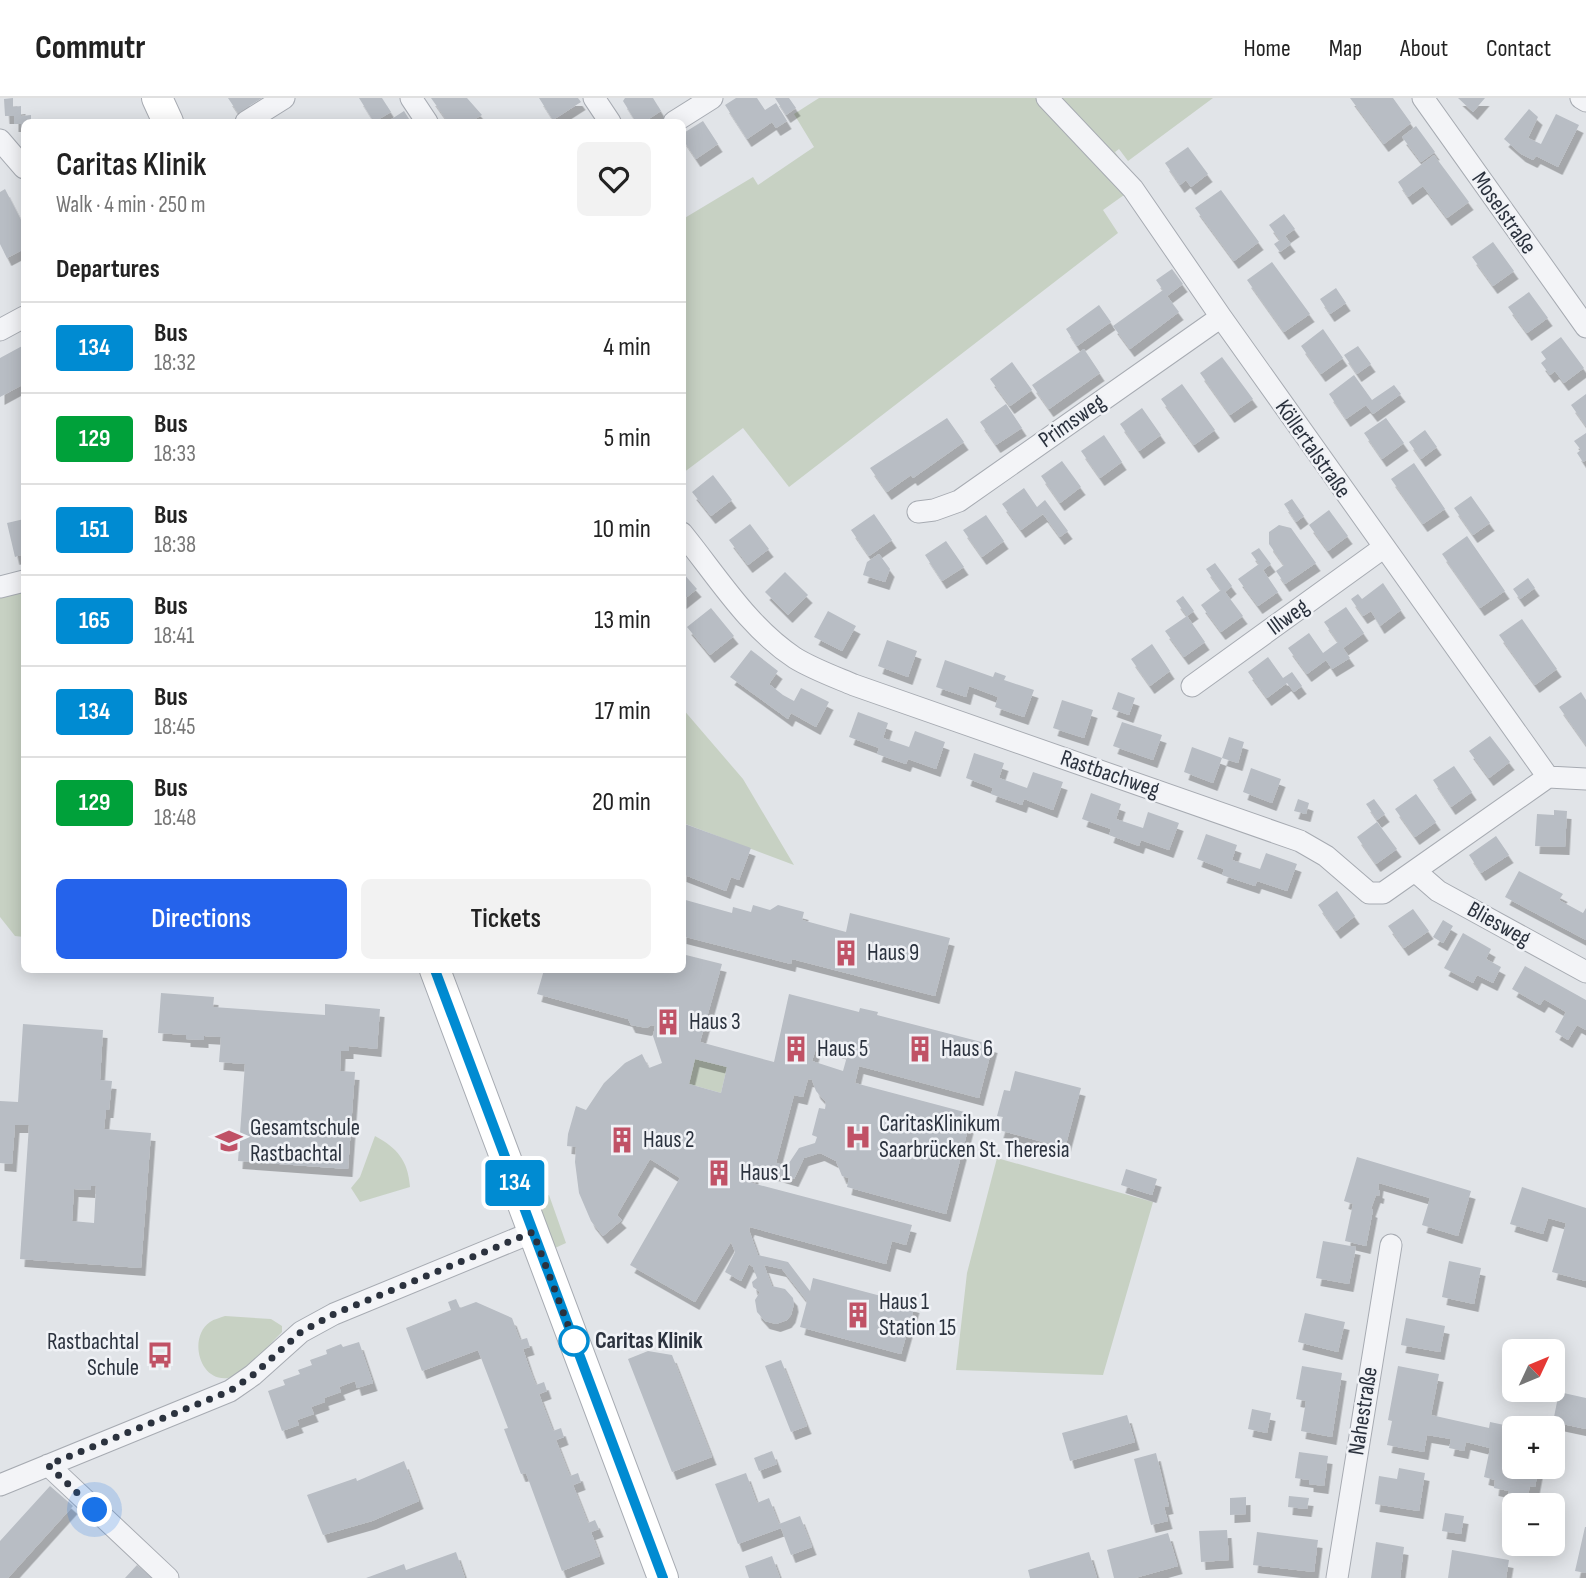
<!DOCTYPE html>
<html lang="en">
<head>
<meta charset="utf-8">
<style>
	:root { --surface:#fff; --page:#f2f2f2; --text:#222; --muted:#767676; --line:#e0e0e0; --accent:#2563eb }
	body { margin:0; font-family:"Sofia Sans Condensed",sans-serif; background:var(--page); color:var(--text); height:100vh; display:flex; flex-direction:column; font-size:26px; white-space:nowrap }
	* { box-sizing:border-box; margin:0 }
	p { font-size:23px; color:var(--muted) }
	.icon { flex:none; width:38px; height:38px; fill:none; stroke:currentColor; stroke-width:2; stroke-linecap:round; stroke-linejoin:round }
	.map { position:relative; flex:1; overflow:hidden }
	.side { position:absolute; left:21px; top:21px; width:665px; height:854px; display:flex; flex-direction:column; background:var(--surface); border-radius:10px; box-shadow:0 4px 18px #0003 }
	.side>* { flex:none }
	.badge { padding:0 14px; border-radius:5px; font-size:24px; line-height:46px }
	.needle { width:46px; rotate:46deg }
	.tools { position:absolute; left:1502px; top:1241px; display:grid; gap:14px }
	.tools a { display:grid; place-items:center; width:63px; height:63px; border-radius:10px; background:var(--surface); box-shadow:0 4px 18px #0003; font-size:35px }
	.you { position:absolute; width:35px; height:35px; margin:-18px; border:5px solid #fff; border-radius:50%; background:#1a73e8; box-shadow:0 0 0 10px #1a73e833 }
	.map>.badge { position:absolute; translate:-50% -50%; box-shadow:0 0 0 4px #fff }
	h2 { padding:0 35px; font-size:26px; line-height:63px }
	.round { display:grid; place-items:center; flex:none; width:74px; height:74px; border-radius:10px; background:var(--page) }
	.summary { display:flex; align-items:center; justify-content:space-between; height:119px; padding:0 35px }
	h1 { font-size:33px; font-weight:600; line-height:52px }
	.cta { display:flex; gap:14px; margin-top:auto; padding:14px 35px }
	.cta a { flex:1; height:80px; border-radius:10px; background:var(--accent); color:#fff; font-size:28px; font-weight:600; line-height:80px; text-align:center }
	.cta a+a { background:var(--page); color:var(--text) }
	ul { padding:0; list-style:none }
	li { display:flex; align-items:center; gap:21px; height:91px; padding:0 35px; border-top:2px solid var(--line) }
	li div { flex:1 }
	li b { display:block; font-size:26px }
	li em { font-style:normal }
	li .badge { min-width:77px; font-weight:700; text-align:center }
	header { display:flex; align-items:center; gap:42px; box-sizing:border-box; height:98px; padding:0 35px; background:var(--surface); border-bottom:2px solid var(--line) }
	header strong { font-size:33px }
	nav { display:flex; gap:38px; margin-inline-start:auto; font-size:24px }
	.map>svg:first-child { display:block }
	.green { fill:#c7d1c3 }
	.building { fill:#b8bdc4; fill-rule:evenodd; filter:url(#shadow) }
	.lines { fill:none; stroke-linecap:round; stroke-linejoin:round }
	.street-casing { stroke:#a7abb2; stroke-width:23 }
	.secondary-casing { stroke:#a7abb2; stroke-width:32 }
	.street { stroke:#f3f4f7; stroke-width:21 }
	.secondary { stroke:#fff; stroke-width:30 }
	.line-casing { stroke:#fff; stroke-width:16 }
	.line { stroke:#008bd2; stroke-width:10 }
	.walk { stroke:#2b323e; stroke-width:7; stroke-dasharray:0 12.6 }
	.stop-dot { fill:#fff; stroke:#008bd2; stroke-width:3.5 }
	.labels { text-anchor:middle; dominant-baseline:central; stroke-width:5; stroke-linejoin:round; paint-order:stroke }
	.street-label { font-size:23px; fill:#2b323e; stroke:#f0f2f6 }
	.poi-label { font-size:23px; fill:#2b323e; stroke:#f0f2f6; text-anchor:start }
	.stop-label { font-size:23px; font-weight:bold; fill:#2b323e; stroke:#f0f2f6; text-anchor:start }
</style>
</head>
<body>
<header>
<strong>Commutr</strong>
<nav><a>Home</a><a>Map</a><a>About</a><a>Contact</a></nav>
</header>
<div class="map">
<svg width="1586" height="1480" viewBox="0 0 1586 1480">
	<defs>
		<filter id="shadow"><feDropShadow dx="4.5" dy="8" stdDeviation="0" flood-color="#0004"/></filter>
	</defs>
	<rect width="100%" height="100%" fill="#e1e4e8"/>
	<path class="green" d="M819,0H1213L1128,63L1119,51L1115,54L1138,87L1103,112L1118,135L789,389L743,330L683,375V121L753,79L758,87L814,49L794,16Z
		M24,492V839L15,838L0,819V498Z
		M682,610L743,681L794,767L683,725Z
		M695,961L727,969L721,995L689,986Z
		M375,1038C397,1050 408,1062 410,1089L360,1104L351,1090L360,1079Z
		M997,1060L1153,1104L1103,1277L956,1272L967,1175Z
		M549,1097L566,1145L555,1150L537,1102Z
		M225,1218L271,1221L282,1228V1234C270,1246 244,1277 228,1280C199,1284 188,1239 210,1224C214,1221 220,1220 225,1218Z"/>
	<path class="building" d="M13,0V9L21,8V18L31,17V24H24V33H22L21,26H14V18H5L4,1Z
		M228,0H262L238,15Z
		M359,0H382L391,14L374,24Z
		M431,0H467L482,17L470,24H455L454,22L448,24Z
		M539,0H578L581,4L553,22Z
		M625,0H653L661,13L644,24H636L623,3Z
		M736,0H757L765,12L776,5L787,23L776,30L772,24L747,41L725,7Z
		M775,0H789L796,10L786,17Z
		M1350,0H1393L1411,25L1384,46Z
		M1458,0H1485L1473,14Z
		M1529,11L1538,19L1528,40L1541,46L1556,16L1579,27L1558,69L1536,58L1533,62L1521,56L1504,41Z
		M404,13L411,24H387Z
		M703,23L718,46L696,61L682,40V36Z
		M1416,28L1435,54L1421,64L1402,39Z
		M1188,49L1208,76L1191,89L1186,82L1180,87L1165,65Z
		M1434,57L1469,104L1447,120L1423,88L1408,99L1398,84Z
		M5,91L24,128V151L7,160L0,146V94Z
		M1221,92L1259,144L1234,163L1195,110Z
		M1284,116L1295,131L1285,138L1291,146L1280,154L1274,146L1280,142L1269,127Z
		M1493,144L1514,173L1493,188L1472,159Z
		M1272,164L1310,216L1284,234L1247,182Z
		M1172,171L1183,186L1167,198L1179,214L1130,251L1113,228L1163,192L1156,182Z
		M1336,190L1346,205L1330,216L1320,201Z
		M1529,194L1548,220L1527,235L1508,209Z
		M1099,207L1111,224L1077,248L1066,231Z
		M1323,231L1343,260L1321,276L1301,248Z
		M1561,239L1584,270L1564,285L1555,273L1550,277L1541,265L1546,261L1541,254Z
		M24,247V286L0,299V260Z
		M1358,248L1371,266L1357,276L1344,257Z
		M1084,251L1100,275L1049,311L1032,287Z
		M1222,259L1253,301L1230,317L1200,275Z
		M1012,264L1032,292L1010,308L990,281Z
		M1354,277L1372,302L1394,287L1401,296L1373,316L1366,307L1346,321L1329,296Z
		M1182,286L1215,332L1194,347L1161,301Z
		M1586,296V328L1571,307Z
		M1006,306L1022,330L996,347L980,324Z
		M1142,310L1161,337L1139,353L1120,326Z
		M947,320L964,344L913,380L911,377L887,394L870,370Z
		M1386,320L1404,345L1382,361L1364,335Z
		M1425,332L1437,349L1421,361L1409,344Z
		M1586,335V362L1583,364L1577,355L1581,352L1574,343Z
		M1104,337L1122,364L1100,380L1081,353Z
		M1062,363L1081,389L1060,405L1041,378Z
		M1414,365L1445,411L1423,426L1391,381Z
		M713,377L732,402L711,418L692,394Z
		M1024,390L1037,409L1045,402L1068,433L1060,439L1043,416L1021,432L1002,406Z
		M1471,398L1490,425L1473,437L1454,410Z
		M1292,401L1304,418L1296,424L1284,406Z
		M1329,412L1348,438L1328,453L1309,427Z
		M874,416L892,442L869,458L851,432Z
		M986,417L1004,443L982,459L963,432Z
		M24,421V456L15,459L7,425Z
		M750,426L769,451L748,467L729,442Z
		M1279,427L1291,430L1316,465L1285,486L1276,473L1284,467L1269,446V434Z
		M1467,438L1505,493L1480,510L1442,456Z
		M946,443L964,469L942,483L925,457Z
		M1259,450L1271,466L1263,472L1278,494L1258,508L1238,481L1259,466L1251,455Z
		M879,456L890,471L885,484L863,477L867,464Z
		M1215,465L1232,488L1225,494L1243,518L1221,534L1201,507L1221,492L1206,471Z
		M682,474L697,491L682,503Z
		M785,474L808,497L788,517L765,494Z
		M1528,480L1535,490L1520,501L1513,491Z
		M1383,485L1401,512L1380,528L1371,513L1363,518L1351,501L1358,496L1362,501Z
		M1183,498L1194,513L1187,518L1176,503Z
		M1346,509L1364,535L1343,550L1350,560L1332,571L1326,562L1307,576L1288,550L1309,535L1323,555L1338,544L1324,524Z
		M711,510L734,538L710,557L687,529Z
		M828,513L856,528L842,553L814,539Z
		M1187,518L1205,544L1184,559L1165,533Z
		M1522,521L1557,571L1535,587L1499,537Z
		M887,542L917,553L908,579L878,568Z
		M1152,546L1170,573L1150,588L1131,561Z
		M751,552L778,573L769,586L783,597L794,603L801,590L829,604L816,629L791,615L788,621L730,579Z
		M1268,559L1283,580L1292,574L1302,588L1294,594L1287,585L1267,600L1248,574Z
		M945,562L993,579L995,574L1006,578L1004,582L1034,592L1024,619L995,609L998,599L969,588L966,599L936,589Z
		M1118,594L1135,600L1129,617L1112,611Z
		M1581,594L1586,602V647L1559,609Z
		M1062,602L1093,612L1084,640L1053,630Z
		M858,614L888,625L883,640L909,649L915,633L945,644L936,671L908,661L906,666L877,656L879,650L849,639Z
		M1122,624L1162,637L1153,662L1113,648Z
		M1490,638L1510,664L1489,680L1469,653Z
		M1229,639L1244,644L1238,665L1222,660Z
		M1192,649L1222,660L1213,685L1184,674Z
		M974,655L1004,665L999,680L1027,690L1033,674L1063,684L1053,712L1024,701L1022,707L991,696L993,690L966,680Z
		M1454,668L1472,694L1451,709L1433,682Z
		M1251,670L1281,681L1272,705L1243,694Z
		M1091,695L1121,706L1116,721L1143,730L1148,714L1179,725L1169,752L1141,742L1139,748L1109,737L1111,731L1082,721Z
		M1416,696L1436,724L1415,739L1395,711Z
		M1298,701L1309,705L1306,716L1294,713Z
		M1374,701L1385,716L1377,722L1366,706Z
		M1554,712L1567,713L1565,749L1535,748L1537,716L1554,717Z
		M1377,724L1397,751L1376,766L1357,739Z
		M682,725L751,750L739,782L731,779L726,793L682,776Z
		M1206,736L1237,747L1232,762L1260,771L1266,755L1297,766L1287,793L1257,783L1255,788L1222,777L1224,771L1197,761Z
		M1496,738L1509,757L1481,775L1469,757Z
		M1519,773L1563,796L1559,802L1583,815L1586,810V842L1505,799Z
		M1337,793L1355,818L1336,833L1318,807Z
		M682,801L732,815L733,809L751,814L753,807L770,812L778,807L804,814L802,822L846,834L850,815L950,840L935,898L792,861L791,866L682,838Z
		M1413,811L1429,833L1404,850L1388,828Z
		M1443,822L1453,828L1443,845L1433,839Z
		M1463,835L1491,851L1486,861L1501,869L1493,885L1477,877L1473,885L1444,870Z
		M682,856L722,866L700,944L774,964L789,896L859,914L860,910L878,914L877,917L993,947L979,1000L859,968L855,985L972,1016L946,1116L847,1089L849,1080L842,1078L836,1063L820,1055L804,1060L794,1081L756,1070L752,1085L912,1127L906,1147L892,1143L886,1166L750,1129L749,1132L758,1157L788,1164L810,1193L813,1180L915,1207L901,1256L800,1229L807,1203L782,1171L764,1167L772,1188L785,1191L793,1200L794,1206L791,1217L787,1222L776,1226L765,1223L757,1214L755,1202L760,1194L753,1189L752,1184L757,1180L753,1169L749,1166L741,1183L725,1174L735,1154L731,1144L695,1204L630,1167L680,1080L650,1061L617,1117L622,1122L603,1138L591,1123L579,1095L575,1064L576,1049L567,1048L568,1036L576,1008L586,1012L604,985L625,965L642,956L649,970L662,965L653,938L655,928L651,927L647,930L631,927L628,921L537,896L544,872H682ZM817,947L848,955L843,973L812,963ZM695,961L727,969L721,995L689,986ZM808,981L812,982L816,993L826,1004L825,1011L819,1010L812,1037L817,1039L815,1045L799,1050L787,1068L776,1065L794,997L803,999Z
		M1525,868L1586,902V932L1577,927L1568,942L1555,934L1566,914L1544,901L1540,907L1512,891Z
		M161,895L214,899L213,909L325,917V906L380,911L377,951L349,948V953H341L340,973L355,974L348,1071L238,1063L245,966L219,964L221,939L204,938V942L186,941V937L158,935Z
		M23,926L103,932L100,982L112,983L109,1012H106L104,1031L151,1035L141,1170L20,1161L29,1027H15L12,1066L0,1065V1003L18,1004ZM91,1088H96L94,1125L72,1123L74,1091L91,1092Z
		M1015,973L1081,990L1065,1050L999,1032L1003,1019L997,1018L1004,992L1010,993Z
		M1357,1059L1471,1093L1458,1138L1422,1127L1430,1100L1379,1085L1378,1092L1380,1093L1379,1098L1376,1097L1371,1111L1373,1112L1366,1148L1345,1143L1353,1106L1344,1103Z
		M1126,1071L1157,1081L1152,1097L1121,1087Z
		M1522,1089L1586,1110V1183L1552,1174L1566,1125L1548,1120L1543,1136L1510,1126Z
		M1323,1143L1356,1149L1349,1186L1316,1180Z
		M1449,1163L1481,1170L1474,1206L1442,1199Z
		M456,1201L460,1210L476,1204L512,1220L520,1242L527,1240L530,1249L523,1251L529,1269L536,1287L544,1284L547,1293L539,1296L553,1333L561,1330L564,1339L556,1342L570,1378L578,1375L581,1384L573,1387L588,1425L595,1422L599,1431L591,1434L600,1458L562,1473L526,1375L521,1376L504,1331L508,1330L478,1252L422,1273L406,1230L451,1212L448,1204Z
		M1305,1215L1345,1224L1338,1254L1298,1244Z
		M1406,1220L1445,1228L1440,1254L1401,1247Z
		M359,1244L373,1285L357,1290L355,1283L339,1289L341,1294L324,1300L325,1304L311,1309L314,1316L297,1322L299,1327L282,1333L268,1293L285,1287L283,1282L300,1276L298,1272L312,1267L310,1262L327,1256L326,1252L341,1246L343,1249Z
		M648,1253L672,1257L712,1359L672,1374L628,1261Z
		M781,1262L807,1328L791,1334L765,1268Z
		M1302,1268L1342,1275L1332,1339L1301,1333L1306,1303L1296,1301Z
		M1398,1268L1439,1276L1431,1317L1489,1330L1490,1324L1514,1329V1368H1539L1535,1389L1530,1388L1527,1401L1508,1398L1509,1393L1494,1390L1495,1382L1484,1379L1490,1350L1466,1344L1464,1353L1449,1350L1451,1341L1427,1337L1424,1354L1387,1347L1392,1323L1388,1322Z
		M1559,1294L1586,1300V1331L1553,1324Z
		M1252,1311L1271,1315L1267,1335L1248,1331Z
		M1127,1317L1135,1344L1070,1363L1062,1335Z
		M772,1353L777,1366L759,1373L754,1360Z
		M1299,1354L1328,1358L1324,1388L1309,1386V1382L1295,1380Z
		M1156,1355L1169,1408L1164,1409L1168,1423L1151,1427L1134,1361Z
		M404,1363L419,1403L372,1423L323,1437L307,1397L356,1380L357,1383Z
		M1399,1370L1425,1375L1419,1413L1375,1406L1379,1378L1397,1381Z
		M746,1375L757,1405L769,1400L779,1426L800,1418L812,1449L791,1457L781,1430L738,1446L715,1386Z
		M50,1388L73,1408L8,1480H0V1443Z
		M1289,1398L1309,1400L1307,1411L1288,1409Z
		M1246,1399V1416L1230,1417V1400Z
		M1445,1415L1464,1418L1461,1436L1442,1433Z
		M1507,1423L1514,1425V1442L1504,1441Z
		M1585,1429H1586V1475L1575,1473Z
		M1227,1432L1229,1462L1201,1464L1199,1433Z
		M1257,1434L1318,1442L1314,1474L1253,1467Z
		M1168,1435L1178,1468L1135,1480H1114L1107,1452Z
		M1376,1444L1404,1449L1400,1480H1371Z
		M1452,1452L1509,1462L1506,1480H1448Z
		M456,1454L465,1480H366L404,1466L406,1472Z
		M1089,1454L1097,1480H1030L1028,1472Z
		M772,1458L780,1480H749L745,1468Z
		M137,1467L152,1480H125Z"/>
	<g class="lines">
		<g class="street-casing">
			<path id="street" d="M411,0L427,24
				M594,0L610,24
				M1047,0L1133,91L1221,219L1548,679L1586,681
				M1423,0L1586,229
				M1581,0L1586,3
				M246,24L284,0
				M674,24L712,0
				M0,42L24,70
				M0,232L24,219
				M918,414L934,412L959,403L1221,219
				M682,435C717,478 748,529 795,560C813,571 835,579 854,587L1300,743L1326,758L1369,795H1383L1548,679
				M0,489L24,483
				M1192,588L1383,450
				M1415,773L1438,793L1586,874
				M48,1367L168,1480
				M0,1387L230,1293L253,1277L301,1234L334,1216L533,1134
				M1337,1480L1391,1147"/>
		</g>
		<g class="secondary-casing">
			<path id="secondary" d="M157,0L168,24
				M435,872L663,1480"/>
		</g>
		<use href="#street" class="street"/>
		<use href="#secondary" class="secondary"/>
	</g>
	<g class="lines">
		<g class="line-casing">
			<path id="line" d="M435,872L663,1480"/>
		</g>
		<use href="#line" class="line"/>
		<path class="walk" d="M95,1412L48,1367L230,1293L253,1277L301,1234L334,1216L533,1134L574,1243"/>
	</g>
	<defs>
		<g id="building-bare" transform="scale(2.1)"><path d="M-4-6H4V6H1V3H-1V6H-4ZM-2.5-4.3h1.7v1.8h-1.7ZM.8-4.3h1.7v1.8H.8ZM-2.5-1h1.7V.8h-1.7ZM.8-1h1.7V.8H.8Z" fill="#c05266" stroke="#f0f2f6" stroke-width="2.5" paint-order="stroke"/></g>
		<g id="hospital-bare" transform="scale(2.1)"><path d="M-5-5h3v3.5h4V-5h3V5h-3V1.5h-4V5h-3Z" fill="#c05266" stroke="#f0f2f6" stroke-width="2.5" paint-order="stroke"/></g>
		<g id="school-bare" transform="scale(2.1)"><path d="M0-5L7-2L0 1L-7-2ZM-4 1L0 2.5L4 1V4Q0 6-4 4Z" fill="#c05266" stroke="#f0f2f6" stroke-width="2.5" paint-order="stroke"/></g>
		<g id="bus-bare" transform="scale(2.1)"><path d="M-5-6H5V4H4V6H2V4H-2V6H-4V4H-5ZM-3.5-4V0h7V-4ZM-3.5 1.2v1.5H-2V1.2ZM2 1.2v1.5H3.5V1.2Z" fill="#c05266" stroke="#f0f2f6" stroke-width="2.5" paint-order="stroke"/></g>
	</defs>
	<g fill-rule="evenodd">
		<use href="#building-bare" x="846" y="855"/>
		<use href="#building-bare" x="668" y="924"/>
		<use href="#building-bare" x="796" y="951"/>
		<use href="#building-bare" x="920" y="951"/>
		<use href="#hospital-bare" x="858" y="1039"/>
		<use href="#building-bare" x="622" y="1042"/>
		<use href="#school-bare" x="229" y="1043"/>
		<use href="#building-bare" x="719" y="1075"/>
		<use href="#building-bare" x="858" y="1217"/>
		<use href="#bus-bare" x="160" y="1257"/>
	</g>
	<circle class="stop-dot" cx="574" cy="1243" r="14"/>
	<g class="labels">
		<g class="street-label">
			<text transform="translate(1504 115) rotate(55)">Moselstraße</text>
			<text transform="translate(1072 323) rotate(-35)">Primsweg</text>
			<text transform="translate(1313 351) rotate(55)">Köllertalstraße</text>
			<text transform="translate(1288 519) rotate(-36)">Illweg</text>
			<text transform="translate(1110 676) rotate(19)">Rastbachweg</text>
			<text transform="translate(1499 826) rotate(29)">Bliesweg</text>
			<text transform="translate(1363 1313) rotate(-81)">Nahestraße</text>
		</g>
		<g class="poi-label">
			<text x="867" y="855">Haus 9</text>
			<text x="689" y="924">Haus 3</text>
			<text x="817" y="951">Haus 5</text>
			<text x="941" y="951">Haus 6</text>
			<text x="879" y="1026">CaritasKlinikum<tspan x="879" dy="26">Saarbrücken St. Theresia</tspan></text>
			<text x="250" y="1030">Gesamtschule<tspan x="250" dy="26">Rastbachtal</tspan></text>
			<text x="643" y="1042">Haus 2</text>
			<text x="740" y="1075">Haus 1</text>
			<text x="879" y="1204">Haus 1<tspan x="879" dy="26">Station 15</tspan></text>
			<text x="139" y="1244" text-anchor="end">Rastbachtal<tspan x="139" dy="26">Schule</tspan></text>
		</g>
		<g class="stop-label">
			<text x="595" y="1243">Caritas Klinik</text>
		</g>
	</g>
</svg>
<div class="tools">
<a><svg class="needle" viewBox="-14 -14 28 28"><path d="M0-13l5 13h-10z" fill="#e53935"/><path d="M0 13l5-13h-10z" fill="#767676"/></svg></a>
<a>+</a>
<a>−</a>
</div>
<div class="you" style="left:95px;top:1412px"></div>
<b class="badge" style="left:515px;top:1085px;background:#008bd2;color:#fff">134</b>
<section class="side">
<div class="summary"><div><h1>Caritas Klinik</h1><p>Walk · 4 min · 250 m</p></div><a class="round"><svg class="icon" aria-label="heart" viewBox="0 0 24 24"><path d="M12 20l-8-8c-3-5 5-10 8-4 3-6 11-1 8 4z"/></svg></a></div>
<h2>Departures</h2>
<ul>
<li><span class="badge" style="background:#008bd2;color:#fff">134</span><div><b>Bus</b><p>18:32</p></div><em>4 min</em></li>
<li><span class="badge" style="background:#00a13a;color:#fff">129</span><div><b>Bus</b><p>18:33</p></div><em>5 min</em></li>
<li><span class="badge" style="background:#008bd2;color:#fff">151</span><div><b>Bus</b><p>18:38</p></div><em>10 min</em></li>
<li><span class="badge" style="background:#008bd2;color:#fff">165</span><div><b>Bus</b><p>18:41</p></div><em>13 min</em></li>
<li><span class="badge" style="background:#008bd2;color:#fff">134</span><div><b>Bus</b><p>18:45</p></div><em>17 min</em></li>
<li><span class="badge" style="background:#00a13a;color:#fff">129</span><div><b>Bus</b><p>18:48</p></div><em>20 min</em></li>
</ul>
<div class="cta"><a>Directions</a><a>Tickets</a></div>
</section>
</div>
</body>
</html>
